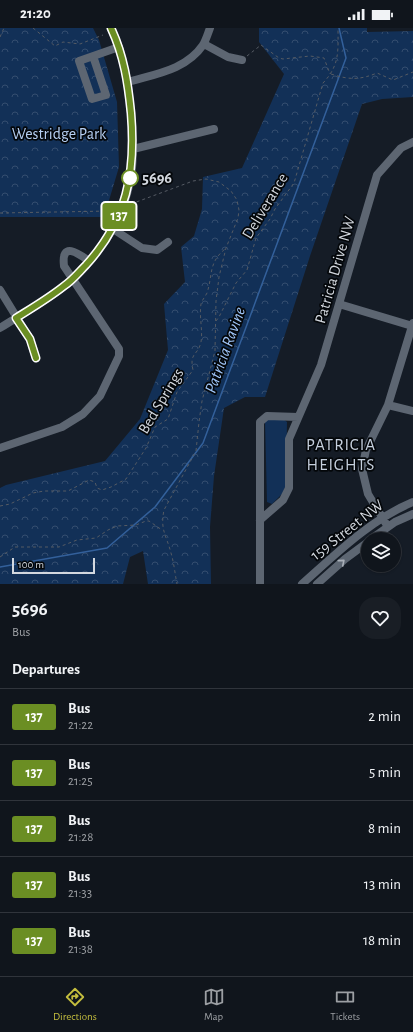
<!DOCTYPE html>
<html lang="en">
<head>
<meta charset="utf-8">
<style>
	:root { --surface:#10151c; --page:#191e25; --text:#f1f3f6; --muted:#9c9fa3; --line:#30343b; --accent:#c4bd3e }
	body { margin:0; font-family:"Alegreya Sans",sans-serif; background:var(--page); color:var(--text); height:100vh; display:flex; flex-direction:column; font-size:15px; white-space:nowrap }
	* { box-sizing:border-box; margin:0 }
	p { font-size:13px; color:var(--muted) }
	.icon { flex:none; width:22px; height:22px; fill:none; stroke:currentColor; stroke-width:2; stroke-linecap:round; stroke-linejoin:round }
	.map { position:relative; height:556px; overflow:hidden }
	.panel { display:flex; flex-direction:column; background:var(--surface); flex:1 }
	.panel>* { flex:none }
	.badge { padding:0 8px; border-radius:3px; font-size:14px; line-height:26px }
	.controls { position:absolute; left:361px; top:504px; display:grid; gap:8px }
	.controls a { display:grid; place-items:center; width:40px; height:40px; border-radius:50%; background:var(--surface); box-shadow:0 1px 3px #0004,0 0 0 1px var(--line); font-size:20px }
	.scale { position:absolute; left:12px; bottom:10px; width:83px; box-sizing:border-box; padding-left:4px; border:2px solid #d3d8df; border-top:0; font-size:11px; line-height:14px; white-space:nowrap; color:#d3d8df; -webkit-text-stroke:3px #04070a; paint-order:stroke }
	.map>.badge { position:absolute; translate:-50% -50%; box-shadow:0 0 0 2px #fff }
	h2 { padding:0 12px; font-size:15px; line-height:36px }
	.round { display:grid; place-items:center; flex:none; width:42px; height:42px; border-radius:16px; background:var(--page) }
	.headline { display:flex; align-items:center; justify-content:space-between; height:68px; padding:0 12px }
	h1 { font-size:19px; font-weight:600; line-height:30px }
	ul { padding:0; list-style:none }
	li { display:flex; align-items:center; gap:12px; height:56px; padding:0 12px; border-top:1px solid var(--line) }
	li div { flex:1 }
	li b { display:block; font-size:15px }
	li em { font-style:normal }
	li .badge { min-width:44px; font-weight:700; text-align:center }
	.status { display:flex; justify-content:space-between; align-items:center; height:28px; padding:0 20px; background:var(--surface); direction:ltr }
	.status svg { height:11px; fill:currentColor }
	.menu { display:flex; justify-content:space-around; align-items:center; height:56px; border-top:1px solid var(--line); background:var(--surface); font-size:11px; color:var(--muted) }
	.menu a { display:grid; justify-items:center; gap:2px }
	.menu .active { color:var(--accent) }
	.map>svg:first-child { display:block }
	.green { fill:#123057 }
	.forest { fill:url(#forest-crowns) }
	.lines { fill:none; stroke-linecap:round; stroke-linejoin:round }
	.stream { stroke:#33609b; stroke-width:1.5 }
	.path { stroke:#555b64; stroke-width:1; stroke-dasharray:3 3; stroke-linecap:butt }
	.minor { stroke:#5d6672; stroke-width:8 }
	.oneway { stroke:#aab0b9 }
	.line-casing { stroke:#fff; stroke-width:9 }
	.line { stroke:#6b8e23; stroke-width:6 }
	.stop-dot { fill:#fff; stroke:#6b8e23; stroke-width:2 }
	.labels { text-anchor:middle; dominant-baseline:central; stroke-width:3.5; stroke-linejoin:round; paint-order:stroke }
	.park-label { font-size:16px; fill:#b6cff2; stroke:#04070a }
	.stop-label { font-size:16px; font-weight:bold; fill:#d3d8df; stroke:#04070a; text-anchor:start }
	.street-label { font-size:16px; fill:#d3d8df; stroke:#04070a }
	.water-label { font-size:17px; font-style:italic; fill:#9fc5f8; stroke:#04070a }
	.neighbourhood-label { font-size:17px; letter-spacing:1px; fill:#c5cfdd; stroke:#04070a }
</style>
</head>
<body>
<div class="status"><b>21:20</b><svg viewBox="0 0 49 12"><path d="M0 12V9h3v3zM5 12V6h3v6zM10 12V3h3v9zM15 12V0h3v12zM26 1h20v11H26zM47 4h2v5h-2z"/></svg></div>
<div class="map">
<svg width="413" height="556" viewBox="0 0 413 556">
	<defs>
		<pattern id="forest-crowns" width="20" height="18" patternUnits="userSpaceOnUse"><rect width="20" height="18" fill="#123057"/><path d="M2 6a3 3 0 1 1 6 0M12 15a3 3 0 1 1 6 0" fill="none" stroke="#344d6f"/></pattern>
	</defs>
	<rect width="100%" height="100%" fill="#151c26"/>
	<path class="green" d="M269,390L283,391L287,394L286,457L283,465L272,476L267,474L265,393Z"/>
	<path class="forest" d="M0,0H93L99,12L117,74L119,139L104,189H0Z
		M259,0H367V4L413,3V69L382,71L362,76L310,228L265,369H245L224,380L214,448L210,499L211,556H148L143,523L130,529L123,556H0V460L6,457L105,433L140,391L168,322L164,276L185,254L181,219L194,208L202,181L203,149L242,140L284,46L259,14Z"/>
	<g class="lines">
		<path class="stream" d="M0,539L107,520L155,479L203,415L346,30L339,0"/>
		<path class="path" d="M33,0L55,18L63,14L80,16L103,7
			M0,9L4,0
			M247,28L261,17L279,30L283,31L310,28L324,30L330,46
			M331,46C349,52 360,52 377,45L393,52L413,44
			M131,176L193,153L206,151L219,154L231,163L237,172L239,182L238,190L226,220L219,249L216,273L215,323L202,373L199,394L196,423L164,482C160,502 166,506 171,525C174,535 175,546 177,556
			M0,185L111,183
			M216,293L219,289L236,255L247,242L256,210L270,191L275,181L294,155L323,55C340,37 338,23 338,0
			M0,478L10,476L33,465L44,463H68L89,452L95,454L97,460L102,462L111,459L126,451L146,420L155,399L168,391L177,364L193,342C189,324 198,328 201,314C203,302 199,289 201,276C202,272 205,269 207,265C213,247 208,235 225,221
			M0,529L15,519H59L77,512L96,510L108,502L117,498L136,497L146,493H149L162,502"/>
		<path class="minor" d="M204,16L228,29L242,32
			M93,28L106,67L92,71L79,33L119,19
			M128,54C155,46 186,42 203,17C206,12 208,5 210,0
			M133,121L214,101
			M113,201L142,220L157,222L168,214
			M0,262L30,311L36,330
			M339,276L412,298
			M0,300C22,286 46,273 66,257C101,228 127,186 132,140C134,122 132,104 131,85C128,56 124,27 111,0
			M388,377L413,383
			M0,420L62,399L83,386L100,368L119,328V321L64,238C61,213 78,225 89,233
			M260,492L283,472L289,460V411L321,337L377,147L401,120L413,114
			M388,499L368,466L362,441L366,422L388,377L413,295
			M371,511L395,494L413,486
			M260,556V394L267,388L298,389
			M302,556C337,525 370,492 413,474
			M317,556L345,531L368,514"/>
	</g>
	<defs><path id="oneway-chevron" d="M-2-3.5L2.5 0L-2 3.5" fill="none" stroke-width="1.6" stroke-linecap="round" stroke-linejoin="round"/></defs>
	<use class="oneway" href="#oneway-chevron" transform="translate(342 534) rotate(-40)"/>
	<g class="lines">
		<g class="line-casing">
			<path id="line" d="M36,330L30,311L16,290C32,280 49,270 64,258C73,252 79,244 86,237C127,192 136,144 131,85C128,55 124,28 111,0"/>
		</g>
		<use href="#line" class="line"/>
	</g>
	<circle class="stop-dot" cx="130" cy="150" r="8"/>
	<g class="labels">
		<g class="park-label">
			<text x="59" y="106">Westridge Park</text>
		</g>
		<g class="stop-label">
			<text x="142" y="150">5696</text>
		</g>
		<g class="street-label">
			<text transform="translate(265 178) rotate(-59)">Deliverance</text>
			<text transform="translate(335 242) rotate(-74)">Patricia Drive NW</text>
			<text transform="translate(161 373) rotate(-59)">Bed Springs</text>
			<text transform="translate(347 502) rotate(-38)">159 Street NW</text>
		</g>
		<g class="water-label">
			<text transform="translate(225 322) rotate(-70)">Patricia Ravine</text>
		</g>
		<g class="neighbourhood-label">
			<text x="341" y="416">PATRICIA<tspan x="341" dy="20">HEIGHTS</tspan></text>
		</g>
	</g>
</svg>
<div class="controls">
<a><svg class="icon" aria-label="layers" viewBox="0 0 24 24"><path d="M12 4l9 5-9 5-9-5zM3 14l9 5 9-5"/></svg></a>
</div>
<div class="scale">100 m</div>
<b class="badge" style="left:119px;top:188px;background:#6b8e23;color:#fff">137</b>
</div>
<section class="panel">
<div class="headline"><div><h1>5696</h1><p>Bus</p></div><a class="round"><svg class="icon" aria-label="heart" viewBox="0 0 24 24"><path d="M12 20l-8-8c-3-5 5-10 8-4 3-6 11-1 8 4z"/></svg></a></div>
<h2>Departures</h2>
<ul>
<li><span class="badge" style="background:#6b8e23;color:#fff">137</span><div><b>Bus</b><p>21:22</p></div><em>2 min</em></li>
<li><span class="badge" style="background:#6b8e23;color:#fff">137</span><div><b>Bus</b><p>21:25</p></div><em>5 min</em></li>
<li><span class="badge" style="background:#6b8e23;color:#fff">137</span><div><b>Bus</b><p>21:28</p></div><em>8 min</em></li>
<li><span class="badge" style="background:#6b8e23;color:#fff">137</span><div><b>Bus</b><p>21:33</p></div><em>13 min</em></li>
<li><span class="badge" style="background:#6b8e23;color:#fff">137</span><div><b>Bus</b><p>21:38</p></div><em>18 min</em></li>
</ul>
</section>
<nav class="menu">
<a class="active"><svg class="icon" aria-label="directions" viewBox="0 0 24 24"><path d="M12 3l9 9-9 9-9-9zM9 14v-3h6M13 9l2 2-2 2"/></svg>Directions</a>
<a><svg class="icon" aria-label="map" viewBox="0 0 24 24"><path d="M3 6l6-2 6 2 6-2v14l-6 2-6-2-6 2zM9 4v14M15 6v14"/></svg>Map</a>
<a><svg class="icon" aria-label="tickets" viewBox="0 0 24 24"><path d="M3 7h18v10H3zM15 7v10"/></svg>Tickets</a>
</nav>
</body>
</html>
